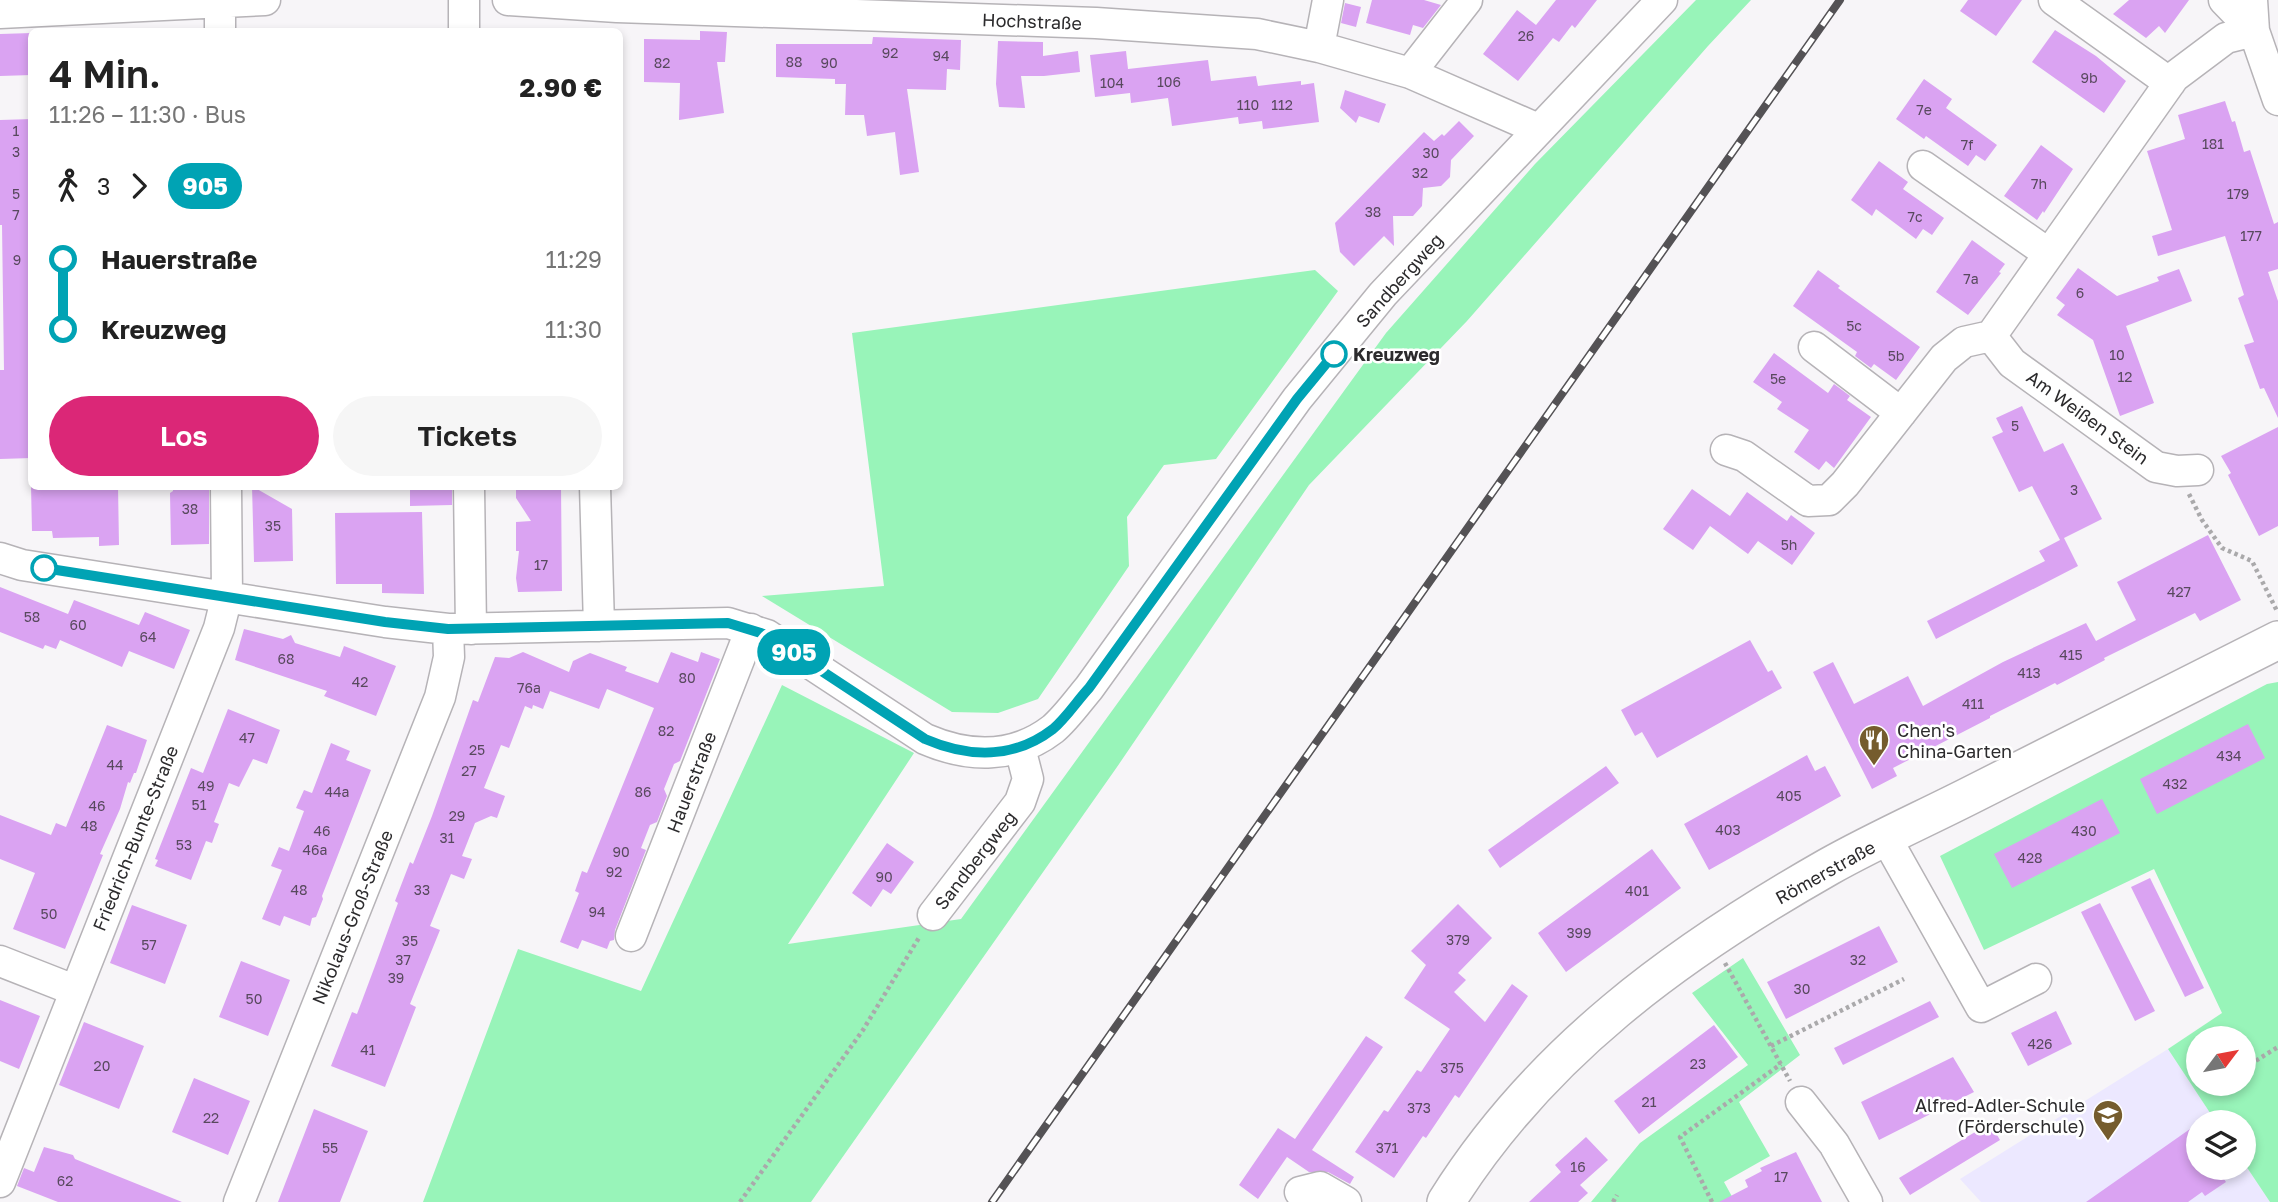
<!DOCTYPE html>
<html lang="de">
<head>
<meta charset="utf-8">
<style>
	:root { --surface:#fff; --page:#f6f6f6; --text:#222; --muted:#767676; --accent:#db2777 }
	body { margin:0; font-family:"Golos Text",sans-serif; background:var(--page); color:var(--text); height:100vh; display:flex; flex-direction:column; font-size:26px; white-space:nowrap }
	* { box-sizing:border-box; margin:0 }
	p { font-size:23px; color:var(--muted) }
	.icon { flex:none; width:38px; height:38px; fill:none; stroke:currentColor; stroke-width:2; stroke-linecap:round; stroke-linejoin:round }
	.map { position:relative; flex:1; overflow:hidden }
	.side { position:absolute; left:28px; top:28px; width:595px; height:462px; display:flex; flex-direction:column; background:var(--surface); border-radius:10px; box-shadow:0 4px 10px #0003 }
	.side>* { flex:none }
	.badge { padding:0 14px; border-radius:23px; font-size:24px; line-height:46px }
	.needle { width:46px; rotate:58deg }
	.controls { position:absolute; left:2186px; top:1026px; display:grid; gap:14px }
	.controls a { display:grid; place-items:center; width:70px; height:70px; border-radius:50%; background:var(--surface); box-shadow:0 4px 10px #0003; font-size:35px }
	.map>.badge { position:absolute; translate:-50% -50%; box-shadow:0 0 0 4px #fff }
	.legs { display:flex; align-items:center; gap:10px; height:77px; padding:0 21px; font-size:23px }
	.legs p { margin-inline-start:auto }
	.headline { display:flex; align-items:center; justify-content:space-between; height:119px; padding:0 21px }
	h1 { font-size:38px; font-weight:600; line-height:52px }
	.action { display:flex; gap:14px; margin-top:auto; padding:14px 21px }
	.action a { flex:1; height:80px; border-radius:42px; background:var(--accent); color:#fff; font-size:28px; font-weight:600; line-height:80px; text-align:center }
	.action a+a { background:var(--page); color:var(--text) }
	ul { padding:0 21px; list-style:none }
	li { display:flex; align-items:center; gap:24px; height:70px; font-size:26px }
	li i { display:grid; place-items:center; width:10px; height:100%; margin:0 9px; background:currentColor }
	li i::after { content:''; width:18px; height:18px; margin:-9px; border:5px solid; border-radius:50%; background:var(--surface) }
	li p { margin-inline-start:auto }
	li:first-child i { background:linear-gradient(#0000 50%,currentColor 0) }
	li:last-child i { background:linear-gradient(currentColor 50%,#0000 0) }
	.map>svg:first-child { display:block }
	.education { fill:#ece8ff }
	.green { fill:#98f4b9; fill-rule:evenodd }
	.building { fill:#daa3f2 }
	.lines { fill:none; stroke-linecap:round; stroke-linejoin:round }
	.minor-casing { stroke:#b6b3b7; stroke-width:33 }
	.major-casing { stroke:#b6b3b7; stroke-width:40 }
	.path { stroke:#aaa9ab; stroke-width:4.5; stroke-dasharray:3.5 3.5; stroke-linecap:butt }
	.minor { stroke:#fff; stroke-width:30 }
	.major { stroke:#fff; stroke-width:37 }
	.rail-casing { stroke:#545255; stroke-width:8 }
	.rail { stroke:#fff; stroke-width:5; stroke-dasharray:16; stroke-linecap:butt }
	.line-1-casing { stroke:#fff; stroke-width:16 }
	.line-1 { stroke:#00a3b4; stroke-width:10 }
	.stop-1-dot { fill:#fff; stroke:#00a3b4; stroke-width:3.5 }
	.labels { text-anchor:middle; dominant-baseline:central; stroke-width:5; stroke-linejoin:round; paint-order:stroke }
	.number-label { font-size:14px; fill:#58495e }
	.street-label { font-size:18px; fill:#2c2b2d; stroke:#fff }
	.stop-label { font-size:18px; font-weight:bold; fill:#2c2b2d; stroke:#fff; text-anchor:start }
	.poi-label { font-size:18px; fill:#2c2b2d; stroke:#fff; text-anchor:start }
</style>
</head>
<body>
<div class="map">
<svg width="2278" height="1202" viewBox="0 0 2278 1202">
	<rect width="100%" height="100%" fill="#f7f5f8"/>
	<path class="education" d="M2168,1049L2216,1122H2198V1167H2244V1163L2270,1202H1981L1960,1179Z"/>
	<path class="green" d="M1696,0H1751L1708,46L1467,321L1309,485L1117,767L811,1202H423L518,949L641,991L782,685L914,753L788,944L961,919L1386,333L1535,164Z
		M1315,270L1338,291L1216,459L1164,465L1127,517L1129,566L1038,699L998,713L952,712L762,596L884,586L852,333Z
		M2278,682V1202H2270L2244,1163V1122H2216L2168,1049L2222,1013L2154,869L1984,950L1940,856L2267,684ZM2198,1038H2244V1083H2198Z
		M1743,958L1800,1055L1739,1102L1770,1156L1724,1182L1735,1202H1591L1640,1143L1748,1065L1692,993Z"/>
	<path class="building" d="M1372,0H1424L1441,5L1423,28L1413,25L1410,35L1366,23Z
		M1556,0H1597L1575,28L1572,25L1559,42L1553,38L1518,81L1483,54L1517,10L1536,25Z
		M1968,0H2022L1996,36L1960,11Z
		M2129,0H2189L2165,33L2159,26L2146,38L2113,14Z
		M1345,3L1361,7L1356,27L1341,23Z
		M2055,30L2096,56L2126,81L2104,113L2032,62Z
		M700,31L727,32L725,62H717L724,113L679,120L680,83L644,82V39L700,40Z
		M32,33V75L0,76V34Z
		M873,37L961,40L960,70L947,69L946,90L907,89L919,172L900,175L895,132L867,136L864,115H845L846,84H835V79L776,77V44H872Z
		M998,41L1043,42V56L1078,51L1080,72L1044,76H1021L1025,108L999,107L996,84Z
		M1126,51L1128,69L1208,60L1211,81L1256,76L1258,86L1301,81V85L1314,83L1319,122L1263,129L1262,121L1239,124L1238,117L1172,126L1168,98L1131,103L1130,93L1095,97L1090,55Z
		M1924,79L1952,99L1946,108L1997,145L1985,161L1976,155L1968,166L1926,136L1924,139L1896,119Z
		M1345,90L1386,104L1379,123L1359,116L1356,123L1340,108Z
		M2225,101L2232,122L2235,121L2244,152L2250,150L2274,224L2278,222V269L2268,272L2278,301V418L2264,388L2260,389L2244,345L2254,342L2238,298L2244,295L2225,236L2158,256L2152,236L2172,230L2147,151L2185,139L2178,115Z
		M32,119V458L0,459V370H4L2,225H0V120Z
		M1459,121L1474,136L1451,160L1450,177L1441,186L1423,188L1422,206L1413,216H1393L1394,246L1384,236L1354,266L1340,252L1335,223L1424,132L1434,141L1442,134L1444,136Z
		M2041,145L2073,169L2044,213L2043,211L2037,220L2004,196Z
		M1879,161L1908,182L1903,189L1944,218L1932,235L1923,229L1916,239L1876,209L1872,216L1851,200Z
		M1972,240L2005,264L1999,272L2001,273L1968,315L1936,292Z
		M2078,268L2117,296L2159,281L2157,277L2179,269L2192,301L2126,326L2154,403L2120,416L2093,340L2057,315L2065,305L2056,298Z
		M1818,270L1840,286L1838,288L1920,347L1896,380L1874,364L1871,368L1855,356L1857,352L1793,306Z
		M1774,353L1828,393L1834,384L1850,396L1847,400L1871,417L1834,468L1826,461L1819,470L1794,452L1809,430L1777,409L1782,402L1753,382Z
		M2022,406L2044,452L2063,443L2102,519L2064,538L2078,566L1936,639L1927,621L2045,561L2039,551L2060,540L2032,486L2019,492L1992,437L2003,432L1996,418Z
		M2278,427V526L2259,536L2228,475L2231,473L2221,456Z
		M31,486H118L119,545L99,546V537L53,538L52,531H32Z
		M173,486H209V544L171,545L170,493L173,491Z
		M252,486L292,509L293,561L254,562Z
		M410,486H452V505L410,506Z
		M516,486H561L562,591L518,592L516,578L519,551H516V522L531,521L516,498Z
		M1692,489L1730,516L1747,492L1787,521L1791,515L1815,533L1792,565L1758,541L1748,554L1710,526L1693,550L1663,529Z
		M422,512L424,594L382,593V584H336L335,513Z
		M2208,535L2241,600L2200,621L2195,613L2104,658L2105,660L2057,685L2055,683L1990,716V718L1893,768L1897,776L1872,789L1813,672L1833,662L1854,704L1908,676L1923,706L2003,662L2086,623L2096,641L2136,620L2117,582Z
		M0,587L68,614L74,600L139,625L145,612L190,630L174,669L129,651L122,667L60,640L56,649L45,645L43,649L0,632Z
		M244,629L283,639L291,635L295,643L340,657L344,646L396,666L376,716L324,696L327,691L235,660Z
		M1750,640L1768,672L1772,670L1782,688L1657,758L1642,732L1635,736L1621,710Z
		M523,652L569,672L573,661L590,653L627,667L625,671L658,683L671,652L698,662L701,652L720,659L680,761L674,764L664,789L667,796L657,822L650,825L641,848L646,850L615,930L614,940L610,941L607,949L582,940L578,949L560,942L579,893L575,891L582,871L587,873L654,708L607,689L599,709L550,691L543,709L533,705L532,709L525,706L509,748L501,745L484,788L505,796L497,818L491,816L475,823L462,856L472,859L464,879L451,874L430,926L440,930L410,1004L416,1007L385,1087L331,1066L352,1012L357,1014L375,966L398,903L395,901L410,862L413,864L432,816L473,700L478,702L495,657L509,658Z
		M228,709L280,730L267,764L253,759L239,787L229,783L214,822L219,824L212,843L206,841L191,880L155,866L158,860L155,859L191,768L203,773Z
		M2248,724L2265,758L2157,814L2140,779Z
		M107,725L147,740L136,773H134L130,783L128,782L120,809L100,854L103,855L65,949L13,929L35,873L0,859V815L51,835L56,823L66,827Z
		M331,743L350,751L346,760L371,770L322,896L323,899L316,917L312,918L310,926L284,916L280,926L262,919L282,870L271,866L279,847L289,851L304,811L296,808L304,790L312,793Z
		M1807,755L1815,771L1825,766L1841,796L1709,870L1684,824Z
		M1606,766L1619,783L1500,868L1488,850Z
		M2102,799L2120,833L2012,888L1994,854Z
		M887,843L914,862L891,894L883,889L871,907L852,893Z
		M1652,849L1681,888L1566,972L1538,933Z
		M2150,878L2204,988L2185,997L2131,887Z
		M2100,903L2155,1011L2135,1021L2081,912Z
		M1458,904L1492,938L1458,973L1466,980L1454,992L1485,1022L1512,984L1528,996L1459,1098L1455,1095L1426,1138L1423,1136L1394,1178L1355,1152L1384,1110L1388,1112L1417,1070L1421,1072L1450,1029L1404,998L1426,965L1411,951Z
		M132,905L187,925L165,984L110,963Z
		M1879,926L1898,962L1786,1019L1767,982Z
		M241,961L290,980L268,1036L219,1017Z
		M0,1000L40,1016L19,1069L0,1061Z
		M1930,1001L1939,1017L1843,1065L1834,1048Z
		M2056,1011L2072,1044L2028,1066L2011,1033Z
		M84,1022L144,1046L119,1109L59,1085Z
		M1714,1025L1738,1057L1639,1134L1614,1101Z
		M1366,1036L1383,1047L1312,1150L1354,1177L1350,1184L1328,1172H1309L1287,1157L1258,1199L1239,1185L1278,1128L1295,1139Z
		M1953,1057L1974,1092L1879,1140L1861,1102Z
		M194,1078L250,1101L228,1155L172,1132Z
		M314,1109L368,1131L340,1202H278Z
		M1990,1123L2000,1140L1910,1195L1899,1178Z
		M2190,1129L2198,1142V1167H2216L2226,1182L2205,1196L2202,1192L2188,1202H2086Z
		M1586,1137L1608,1160L1580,1185L1588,1193L1578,1202H1529L1561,1172L1555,1165Z
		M44,1147L73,1155L75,1159L182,1202H58L17,1186L24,1168L34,1172Z
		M1796,1152L1822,1202H1719L1748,1187L1745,1180L1762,1171L1760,1168Z"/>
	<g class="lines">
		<g class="minor-casing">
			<path id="minor" d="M464,0V32
				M508,0L617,7L1096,23L1257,34L1319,47L1410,73L1538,129
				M2054,0L2170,83
				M2224,0L2254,31L2278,100
				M220,2V32
				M0,13L265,0
				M1319,47L1328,0
				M1410,73L1467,0
				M1923,166L2049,254
				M1991,336L2012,363L2156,467L2177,471L2198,470
				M1814,347L1901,413
				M1726,450L1744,456L1808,501L1829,500L1845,484L1944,358L1964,342L1991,336L2174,77L2226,38L2254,31L2252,0
				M469,486L471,629
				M595,486L599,626
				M0,558L22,565L385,622L448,629L728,623L767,635L925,739C969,758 1014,759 1053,729C1066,718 1078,701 1089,688L1297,399L1383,294L1662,0
				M1886,838L1981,1007L2036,979
				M933,915L1020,802L1028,779L1020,748
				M631,936L751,629
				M0,961L74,990
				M1801,1102L1834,1144L1867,1202
				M0,1182L219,628L227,596L226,486
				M1300,1192L1320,1187L1346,1202
				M239,1202L440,697L449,657L448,629"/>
		</g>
		<g class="major-casing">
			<path id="major" d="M1446,1202C1540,1052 1677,953 1828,867C1876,840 1926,818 1975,793C2076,742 2177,691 2278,640"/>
		</g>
		<path class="path" d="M2189,494L2202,520L2222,548L2252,561L2277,611
			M1725,963L1790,1081
			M1771,1046L1904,979
			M2244,1068L2278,1047
			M740,1202L863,1030L920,936
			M1613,1202L1617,1195
			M1712,1202L1680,1137L1781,1064"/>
		<use href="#minor" class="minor"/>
		<use href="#major" class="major"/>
		<g class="rail-casing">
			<path id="rail" d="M992,1202L1840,0"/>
		</g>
		<use href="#rail" class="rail"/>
	</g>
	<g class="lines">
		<g class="line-1-casing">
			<path id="line-1" d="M44,568L385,622L448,629L728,623L767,635L925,739C969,758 1014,759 1053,729C1066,718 1077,701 1089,688L1297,399L1334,354"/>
		</g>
		<use href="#line-1" class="line-1"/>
	</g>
	<defs>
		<g id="restaurant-pin" transform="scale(1.575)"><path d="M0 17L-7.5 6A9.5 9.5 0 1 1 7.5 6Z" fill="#755c2d" stroke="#fff"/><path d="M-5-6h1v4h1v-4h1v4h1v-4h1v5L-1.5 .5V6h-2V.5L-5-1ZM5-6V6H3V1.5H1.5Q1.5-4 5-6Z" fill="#fff"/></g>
		<g id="school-pin" transform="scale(1.575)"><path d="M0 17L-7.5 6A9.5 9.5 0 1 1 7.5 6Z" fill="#755c2d" stroke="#fff"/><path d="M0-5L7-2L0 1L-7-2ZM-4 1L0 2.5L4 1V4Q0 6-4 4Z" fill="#fff"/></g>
	</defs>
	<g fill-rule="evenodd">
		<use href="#restaurant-pin" x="1874" y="740"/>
		<use href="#school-pin" x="2108" y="1115"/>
	</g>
	<g class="stop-1-dot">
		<circle cx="1334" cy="354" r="12"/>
		<circle cx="44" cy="568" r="12"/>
	</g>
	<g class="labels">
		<g class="number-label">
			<text x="1526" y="35">26</text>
			<text x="890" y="52">92</text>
			<text x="941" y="55">94</text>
			<text x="794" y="61">88</text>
			<text x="662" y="62">82</text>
			<text x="829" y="62">90</text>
			<text x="2089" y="77">9b</text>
			<text x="1169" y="81">106</text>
			<text x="1112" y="82">104</text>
			<text x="1248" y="104">110</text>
			<text x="1282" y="104">112</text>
			<text x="1924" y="109">7e</text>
			<text x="16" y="130">1</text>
			<text x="2213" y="143">181</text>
			<text x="1967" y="144">7f</text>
			<text x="16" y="151">3</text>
			<text x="1431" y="152">30</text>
			<text x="1420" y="172">32</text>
			<text x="2039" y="183">7h</text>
			<text x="16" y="193">5</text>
			<text x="2238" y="193">179</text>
			<text x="1373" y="211">38</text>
			<text x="16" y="214">7</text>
			<text x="1915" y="216">7c</text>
			<text x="2251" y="235">177</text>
			<text x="17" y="259">9</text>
			<text x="1971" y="278">7a</text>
			<text x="2080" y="292">6</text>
			<text x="1854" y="325">5c</text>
			<text x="2117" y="354">10</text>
			<text x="1896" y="355">5b</text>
			<text x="2125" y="376">12</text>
			<text x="1778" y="378">5e</text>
			<text x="2015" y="425">5</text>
			<text x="2074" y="489">3</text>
			<text x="190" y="508">38</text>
			<text x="273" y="525">35</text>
			<text x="1789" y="544">5h</text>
			<text x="541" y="564">17</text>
			<text x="2179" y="591">427</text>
			<text x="32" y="616">58</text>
			<text x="78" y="624">60</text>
			<text x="148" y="636">64</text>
			<text x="2071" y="654">415</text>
			<text x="286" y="658">68</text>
			<text x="2029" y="672">413</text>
			<text x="687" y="677">80</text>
			<text x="360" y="681">42</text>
			<text x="529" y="687">76a</text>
			<text x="1973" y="703">411</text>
			<text x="666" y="730">82</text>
			<text x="247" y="737">47</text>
			<text x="477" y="749">25</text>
			<text x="2229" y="755">434</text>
			<text x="115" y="764">44</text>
			<text x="469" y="770">27</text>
			<text x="2175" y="783">432</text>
			<text x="206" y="785">49</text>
			<text x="337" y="791">44a</text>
			<text x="643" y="791">86</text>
			<text x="1789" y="795">405</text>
			<text x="199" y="804">51</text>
			<text x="97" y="805">46</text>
			<text x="457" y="815">29</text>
			<text x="89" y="825">48</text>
			<text x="1728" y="829">403</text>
			<text x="322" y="830">46</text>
			<text x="2084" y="830">430</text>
			<text x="447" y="837">31</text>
			<text x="184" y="844">53</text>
			<text x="315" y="849">46a</text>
			<text x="621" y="851">90</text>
			<text x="2030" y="857">428</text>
			<text x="614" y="871">92</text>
			<text x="884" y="876">90</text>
			<text x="299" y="889">48</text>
			<text x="422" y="889">33</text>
			<text x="1637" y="890">401</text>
			<text x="597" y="911">94</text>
			<text x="49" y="913">50</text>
			<text x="1579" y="932">399</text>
			<text x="1458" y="939">379</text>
			<text x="410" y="940">35</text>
			<text x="149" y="944">57</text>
			<text x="403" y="959">37</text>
			<text x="1858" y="959">32</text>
			<text x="396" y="977">39</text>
			<text x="1802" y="988">30</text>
			<text x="254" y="998">50</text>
			<text x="2040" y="1043">426</text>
			<text x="368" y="1049">41</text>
			<text x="1698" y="1063">23</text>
			<text x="102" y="1065">20</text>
			<text x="1452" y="1067">375</text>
			<text x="1649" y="1101">21</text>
			<text x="1419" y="1107">373</text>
			<text x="211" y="1117">22</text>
			<text x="330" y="1147">55</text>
			<text x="1387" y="1147">371</text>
			<text x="1578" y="1166">16</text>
			<text x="1781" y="1176">17</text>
			<text x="65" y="1180">62</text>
		</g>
		<g class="street-label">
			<text transform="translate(1032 21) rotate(2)">Hochstraße</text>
			<text transform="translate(1399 280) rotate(-48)">Sandbergweg</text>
			<text transform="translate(2088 417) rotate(36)">Am Weißen Stein</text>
			<text transform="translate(691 782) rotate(-69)">Hauerstraße</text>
			<text transform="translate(135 838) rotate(-68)">Friedrich-Bunte-Straße</text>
			<text transform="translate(975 860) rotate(-52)">Sandbergweg</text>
			<text transform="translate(1825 872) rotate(-29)">Römerstraße</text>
			<text transform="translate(352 917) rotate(-68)">Nikolaus-Groß-Straße</text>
		</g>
		<g class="stop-label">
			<text x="1353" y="354">Kreuzweg</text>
		</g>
		<g class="poi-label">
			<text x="1897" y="730">Chen's<tspan x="1897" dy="21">China-Garten</tspan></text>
			<text x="2085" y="1105" text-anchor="end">Alfred-Adler-Schule<tspan x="2085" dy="21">(Förderschule)</tspan></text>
		</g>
	</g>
</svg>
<div class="controls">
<a><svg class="needle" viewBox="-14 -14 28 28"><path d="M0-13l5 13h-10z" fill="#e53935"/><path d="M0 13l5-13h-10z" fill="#767676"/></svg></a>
<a><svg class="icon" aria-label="layers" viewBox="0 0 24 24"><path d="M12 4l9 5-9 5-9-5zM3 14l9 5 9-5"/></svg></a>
</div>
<b class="badge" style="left:794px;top:652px;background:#00a3b4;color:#fff">905</b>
<section class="side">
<div class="headline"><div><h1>4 Min.</h1><p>11:26 – 11:30 · Bus</p></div><b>2.90 €</b></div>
<div class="legs"><svg class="icon" aria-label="walk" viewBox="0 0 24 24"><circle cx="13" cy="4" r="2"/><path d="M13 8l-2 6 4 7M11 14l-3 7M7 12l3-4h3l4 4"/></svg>3<svg class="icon" aria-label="forward" viewBox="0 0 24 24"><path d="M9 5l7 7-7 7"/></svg><b class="badge" style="background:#00a3b4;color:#fff">905</b></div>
<ul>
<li><i style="color:#00a3b4"></i><b>Hauerstraße</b><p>11:29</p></li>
<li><i style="color:#00a3b4"></i><b>Kreuzweg</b><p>11:30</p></li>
</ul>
<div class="action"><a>Los</a><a>Tickets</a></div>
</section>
</div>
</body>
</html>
